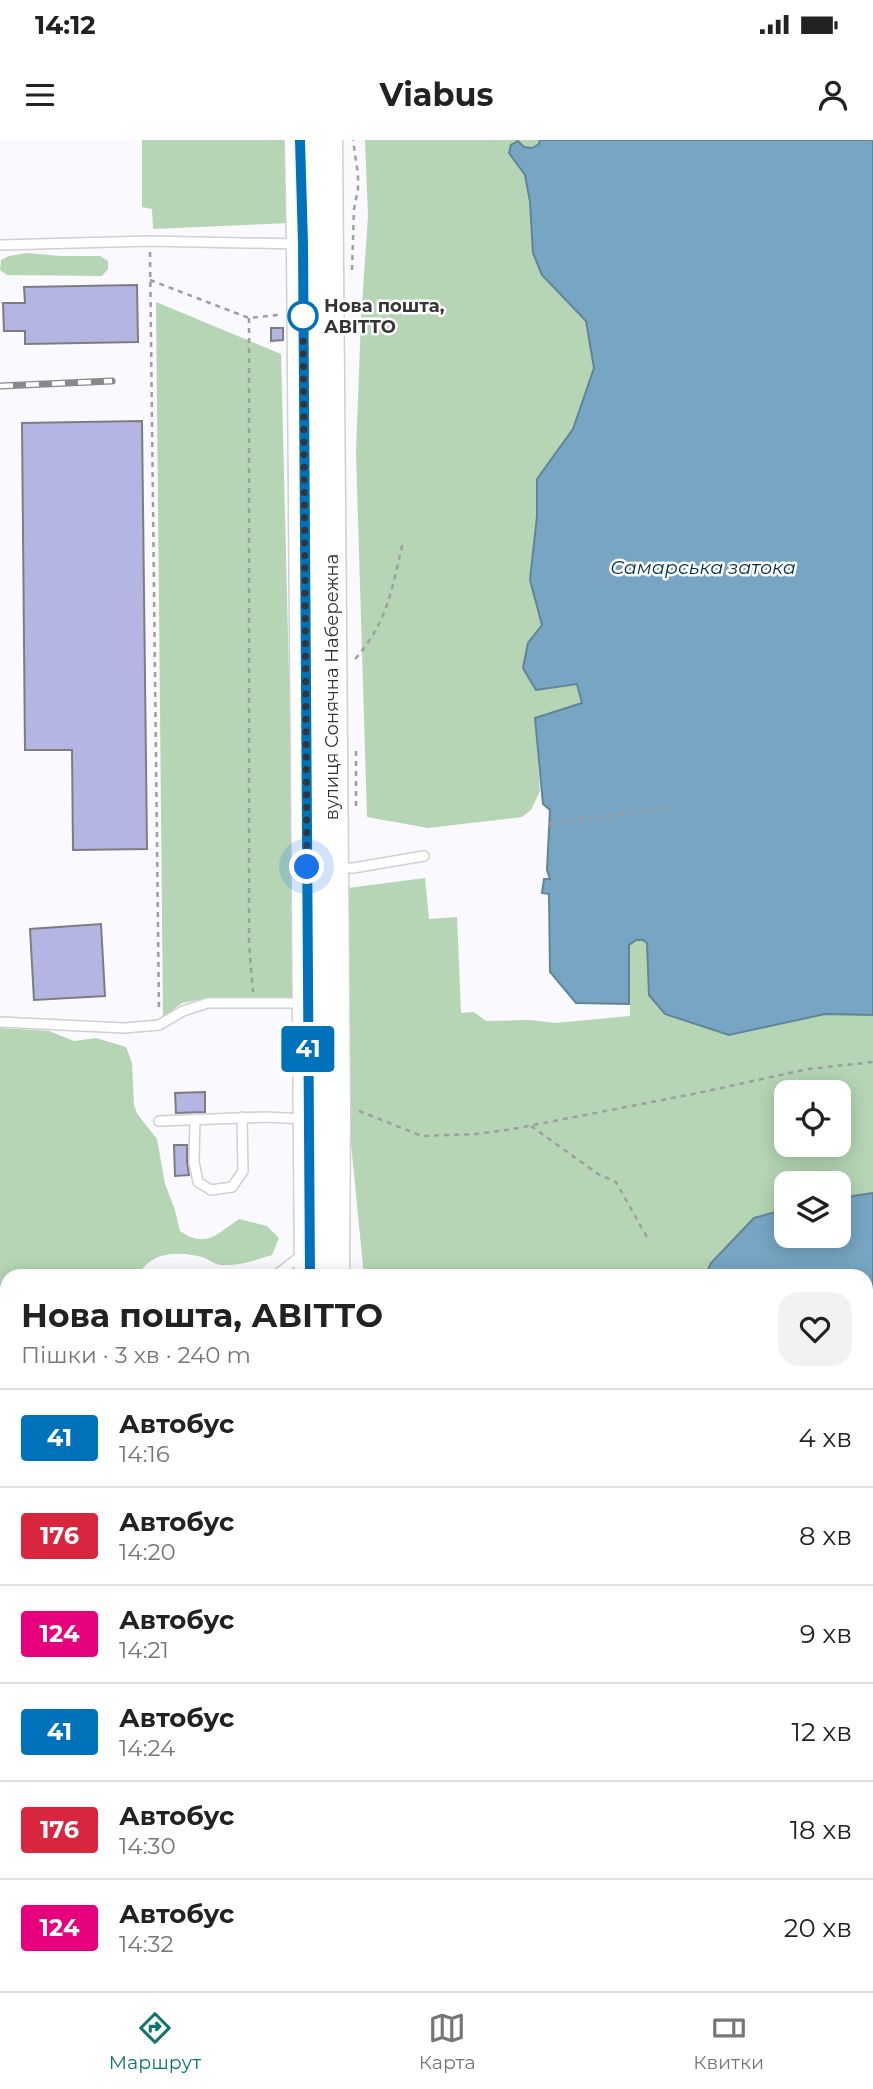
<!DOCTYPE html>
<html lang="uk">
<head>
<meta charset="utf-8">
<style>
	:root { --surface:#fff; --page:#f2f2f2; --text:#222; --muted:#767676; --line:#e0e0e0; --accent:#0f766e }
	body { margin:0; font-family:Montserrat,sans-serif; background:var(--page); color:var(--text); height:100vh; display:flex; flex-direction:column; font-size:26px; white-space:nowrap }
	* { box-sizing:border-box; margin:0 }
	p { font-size:23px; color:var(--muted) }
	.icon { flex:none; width:38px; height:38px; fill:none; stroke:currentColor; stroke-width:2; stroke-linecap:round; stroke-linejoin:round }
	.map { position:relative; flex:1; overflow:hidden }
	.drawer { position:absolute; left:0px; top:1129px; width:873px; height:723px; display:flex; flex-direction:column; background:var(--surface); border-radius:21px 21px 0 0; box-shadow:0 4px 18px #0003 }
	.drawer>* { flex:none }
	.badge { padding:0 14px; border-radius:5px; font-size:24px; line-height:46px }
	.fabs { position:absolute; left:774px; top:940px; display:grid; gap:14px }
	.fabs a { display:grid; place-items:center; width:77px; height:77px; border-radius:14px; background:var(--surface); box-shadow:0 4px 18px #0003; font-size:35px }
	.you { position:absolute; width:35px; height:35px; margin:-18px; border:5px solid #fff; border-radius:50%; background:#1a73e8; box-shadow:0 0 0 10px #1a73e833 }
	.map>.badge { position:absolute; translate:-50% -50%; box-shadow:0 0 0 4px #fff }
	.round { display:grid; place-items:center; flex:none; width:74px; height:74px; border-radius:21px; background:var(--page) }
	.summary { display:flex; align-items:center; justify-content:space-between; height:119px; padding:0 21px }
	h1 { font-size:33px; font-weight:700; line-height:52px }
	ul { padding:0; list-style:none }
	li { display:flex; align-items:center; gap:21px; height:98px; padding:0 21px; border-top:2px solid var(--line) }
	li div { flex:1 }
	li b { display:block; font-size:26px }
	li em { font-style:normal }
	li .badge { min-width:77px; font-weight:700; text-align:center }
	.status { display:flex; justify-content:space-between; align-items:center; height:49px; padding:0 35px; background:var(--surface); direction:ltr }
	.status svg { height:19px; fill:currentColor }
	header { display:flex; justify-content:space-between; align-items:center; height:91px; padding:0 21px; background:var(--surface); font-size:32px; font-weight:700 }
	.tabs { display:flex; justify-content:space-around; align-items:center; height:98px; border-top:2px solid var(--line); background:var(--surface); font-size:19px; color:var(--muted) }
	.tabs a { display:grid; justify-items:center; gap:4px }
	.tabs .current { color:var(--accent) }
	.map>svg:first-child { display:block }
	.green { fill:#b5d5b5; fill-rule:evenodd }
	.water { fill:#76a6c3; stroke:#628499; stroke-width:2 }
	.building { fill:#b5b5e4; stroke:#7d7d81; stroke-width:2 }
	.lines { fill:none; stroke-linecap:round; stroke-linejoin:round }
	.lane-casing { stroke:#cfcfd4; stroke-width:12 }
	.secondary-casing { stroke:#cfcfd4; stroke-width:30 }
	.primary-casing { stroke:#cfcfd4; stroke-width:33 }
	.path { stroke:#9e9ea1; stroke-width:2.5; stroke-dasharray:5 5; stroke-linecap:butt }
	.lane { stroke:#fff; stroke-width:9 }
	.secondary { stroke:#fff; stroke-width:26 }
	.primary { stroke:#fff; stroke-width:30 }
	.rail-casing { stroke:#89898c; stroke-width:7 }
	.rail { stroke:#fff; stroke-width:4.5; stroke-dasharray:13; stroke-linecap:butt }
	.line-casing { stroke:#fff; stroke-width:16 }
	.line { stroke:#0072bc; stroke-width:10 }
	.walk { stroke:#353536; stroke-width:7; stroke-dasharray:0 12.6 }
	.stop-dot { fill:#fff; stroke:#0072bc; stroke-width:3.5 }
	.labels { text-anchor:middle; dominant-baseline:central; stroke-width:5; stroke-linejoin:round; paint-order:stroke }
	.stop-label { font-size:18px; font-weight:bold; fill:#353536; stroke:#fff; text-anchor:start }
	.street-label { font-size:18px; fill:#353536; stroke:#fff }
	.water-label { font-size:19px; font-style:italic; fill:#032f43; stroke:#fff }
</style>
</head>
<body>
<div class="status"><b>14:12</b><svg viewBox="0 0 49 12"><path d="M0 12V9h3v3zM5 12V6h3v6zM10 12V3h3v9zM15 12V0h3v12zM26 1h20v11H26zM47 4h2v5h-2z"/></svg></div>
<header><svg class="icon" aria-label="menu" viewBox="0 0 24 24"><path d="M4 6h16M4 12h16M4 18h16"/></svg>Viabus<svg class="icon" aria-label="person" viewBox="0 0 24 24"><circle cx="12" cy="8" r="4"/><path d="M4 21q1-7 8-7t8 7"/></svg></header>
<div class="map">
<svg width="873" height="1851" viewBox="0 0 873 1851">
	<rect width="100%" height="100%" fill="#f9f9fe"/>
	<path class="green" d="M142,0H290L291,83L153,89L152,69L142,67Z
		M365,0H540L539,4C530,9 519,9 509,13L525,35L532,85L542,136L586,181L594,228L573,289L537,339V376L530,440L542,485L528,503L578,544L582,563L535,578L540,651L531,670L522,677L428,688L367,677L356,312L361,179L368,76Z
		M27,113L60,116H100L108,121V129L102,136L7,135L0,130L1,120L9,116Z
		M156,162L281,214L297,858H209L182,863L163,877Z
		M425,738L429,779L457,777L461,873L474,872L486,881L530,880L555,883L630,876L629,804L636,800H643L647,803L729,895L825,874L873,875V1053L838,1058V1043H786V1069L754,1078L711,1123L705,1136H364L349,983L348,748ZM786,952H838V1004H786Z
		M0,888L49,891L74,901L96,898L126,907L132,923L134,966L138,975L157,999L165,1044L175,1070L180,1091C206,1109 217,1094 239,1079L267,1086L279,1098L272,1115C256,1120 239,1126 222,1125C215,1125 209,1119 202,1117C179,1111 150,1111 138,1136H7V1317L0,1299Z
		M7,1813V1844L141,1845L138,1851H0V1816Z
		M230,1845H297L296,1851H227Z
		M342,1845V1844L438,1845L431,1851H340Z"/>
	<path class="water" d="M540,0H873V875L825,874L729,895L665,874L649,855L647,803L643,800H636L629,805V864L576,863L550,832L549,754L542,753L544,739H550L547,730L550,670L543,664L535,578L582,563L577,544L536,550L523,528L528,503L542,485L530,440L537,376V339L573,289L594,228L586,181L542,135L533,113L530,62L525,35L509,13L511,5L518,1L524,7L532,8L539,4Z
		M873,1053V1851H431L438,1844H866V1136H705L711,1123L754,1078L786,1069V1096H838V1058Z"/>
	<path class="building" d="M137,145L138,202L25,204V191H4L3,163H25L24,147Z
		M271,188H283V200L271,201Z
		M142,281L147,709L73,710L72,610H25L22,283Z
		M101,784L105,856L34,860L30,789Z
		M205,952V972L176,973L175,953Z
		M174,1005H187V1022L189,1035L175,1036Z"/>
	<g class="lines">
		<g class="lane-casing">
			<path id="lane" d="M0,105L149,101L299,104
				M336,728H353L424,716
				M0,882L124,888L159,885L183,871L208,863H302
				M195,979L194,1022L198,1042L211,1050L232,1047L243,1031L242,977
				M159,981L266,977L305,979
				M275,1136L302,1115"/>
		</g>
		<g class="secondary-casing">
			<path id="secondary" d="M317,1851L319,1844"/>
		</g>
		<g class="primary-casing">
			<path id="primary" d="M300,0L302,104L310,1136
				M327,0L335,970L334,1136
				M183,1851L186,1844
				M212,1851L215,1844"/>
		</g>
		<path class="path" d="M150,112L159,871
			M352,130L354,69L358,49V35L353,0
			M150,140L249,178L278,175
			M249,178V804L253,852
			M355,519C388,482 392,448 403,402
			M356,611V668
			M549,684L676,667
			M359,971L422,996L476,994L513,989L698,953L808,929L873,922
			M531,986L598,1034L616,1042L648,1099"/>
		<use href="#lane" class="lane"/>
		<use href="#secondary" class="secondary"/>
		<use href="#primary" class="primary"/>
		<g class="rail-casing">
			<path id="rail" d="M0,246L112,241
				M0,1660L7,1658
				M0,1680L7,1677
				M0,1720L7,1717
				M0,1731L7,1729
				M0,1747L7,1744"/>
		</g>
		<use href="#rail" class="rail"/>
	</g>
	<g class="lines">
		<g class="line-casing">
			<path id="line" d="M300,0L303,104L310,1136"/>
		</g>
		<use href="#line" class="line"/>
		<path class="walk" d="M303,176L307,727"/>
	</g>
	<circle class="stop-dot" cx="303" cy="176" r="14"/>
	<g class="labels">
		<g class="stop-label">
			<text x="324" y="166">Нова пошта,<tspan x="324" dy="21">АВІТТО</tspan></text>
		</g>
		<g class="street-label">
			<text transform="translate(332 547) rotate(-90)">вулиця Сонячна Набережна</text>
		</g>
		<g class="water-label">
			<text x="703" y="427">Самарська затока</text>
		</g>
	</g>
</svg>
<div class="fabs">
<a><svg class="icon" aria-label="locate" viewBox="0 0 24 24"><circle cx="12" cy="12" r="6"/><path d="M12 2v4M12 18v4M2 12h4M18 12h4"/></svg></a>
<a><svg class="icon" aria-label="layers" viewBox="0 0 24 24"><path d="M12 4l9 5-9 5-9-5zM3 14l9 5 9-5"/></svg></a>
</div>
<div class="you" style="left:307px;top:727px"></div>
<b class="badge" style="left:308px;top:909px;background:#0072bc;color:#fff">41</b>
<section class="drawer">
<div class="summary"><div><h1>Нова пошта, АВІТТО</h1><p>Пішки · 3 хв · 240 m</p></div><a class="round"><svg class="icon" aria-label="heart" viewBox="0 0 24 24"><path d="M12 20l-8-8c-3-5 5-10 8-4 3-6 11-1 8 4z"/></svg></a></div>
<ul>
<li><span class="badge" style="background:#0072bc;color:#fff">41</span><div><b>Автобус</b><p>14:16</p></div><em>4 хв</em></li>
<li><span class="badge" style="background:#d7263d;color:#fff">176</span><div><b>Автобус</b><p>14:20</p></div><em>8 хв</em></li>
<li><span class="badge" style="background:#e6007e;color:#fff">124</span><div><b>Автобус</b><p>14:21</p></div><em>9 хв</em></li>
<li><span class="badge" style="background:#0072bc;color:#fff">41</span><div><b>Автобус</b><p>14:24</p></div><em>12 хв</em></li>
<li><span class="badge" style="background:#d7263d;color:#fff">176</span><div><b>Автобус</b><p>14:30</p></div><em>18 хв</em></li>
<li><span class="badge" style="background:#e6007e;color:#fff">124</span><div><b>Автобус</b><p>14:32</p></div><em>20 хв</em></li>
</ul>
</section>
</div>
<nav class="tabs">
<a class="current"><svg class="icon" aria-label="directions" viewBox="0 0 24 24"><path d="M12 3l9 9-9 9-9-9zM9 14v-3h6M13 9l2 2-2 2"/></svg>Маршрут</a>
<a><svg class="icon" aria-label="map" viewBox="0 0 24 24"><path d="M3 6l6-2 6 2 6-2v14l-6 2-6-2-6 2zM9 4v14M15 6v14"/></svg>Карта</a>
<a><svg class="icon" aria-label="tickets" viewBox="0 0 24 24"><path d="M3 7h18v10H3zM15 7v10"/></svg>Квитки</a>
</nav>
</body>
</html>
